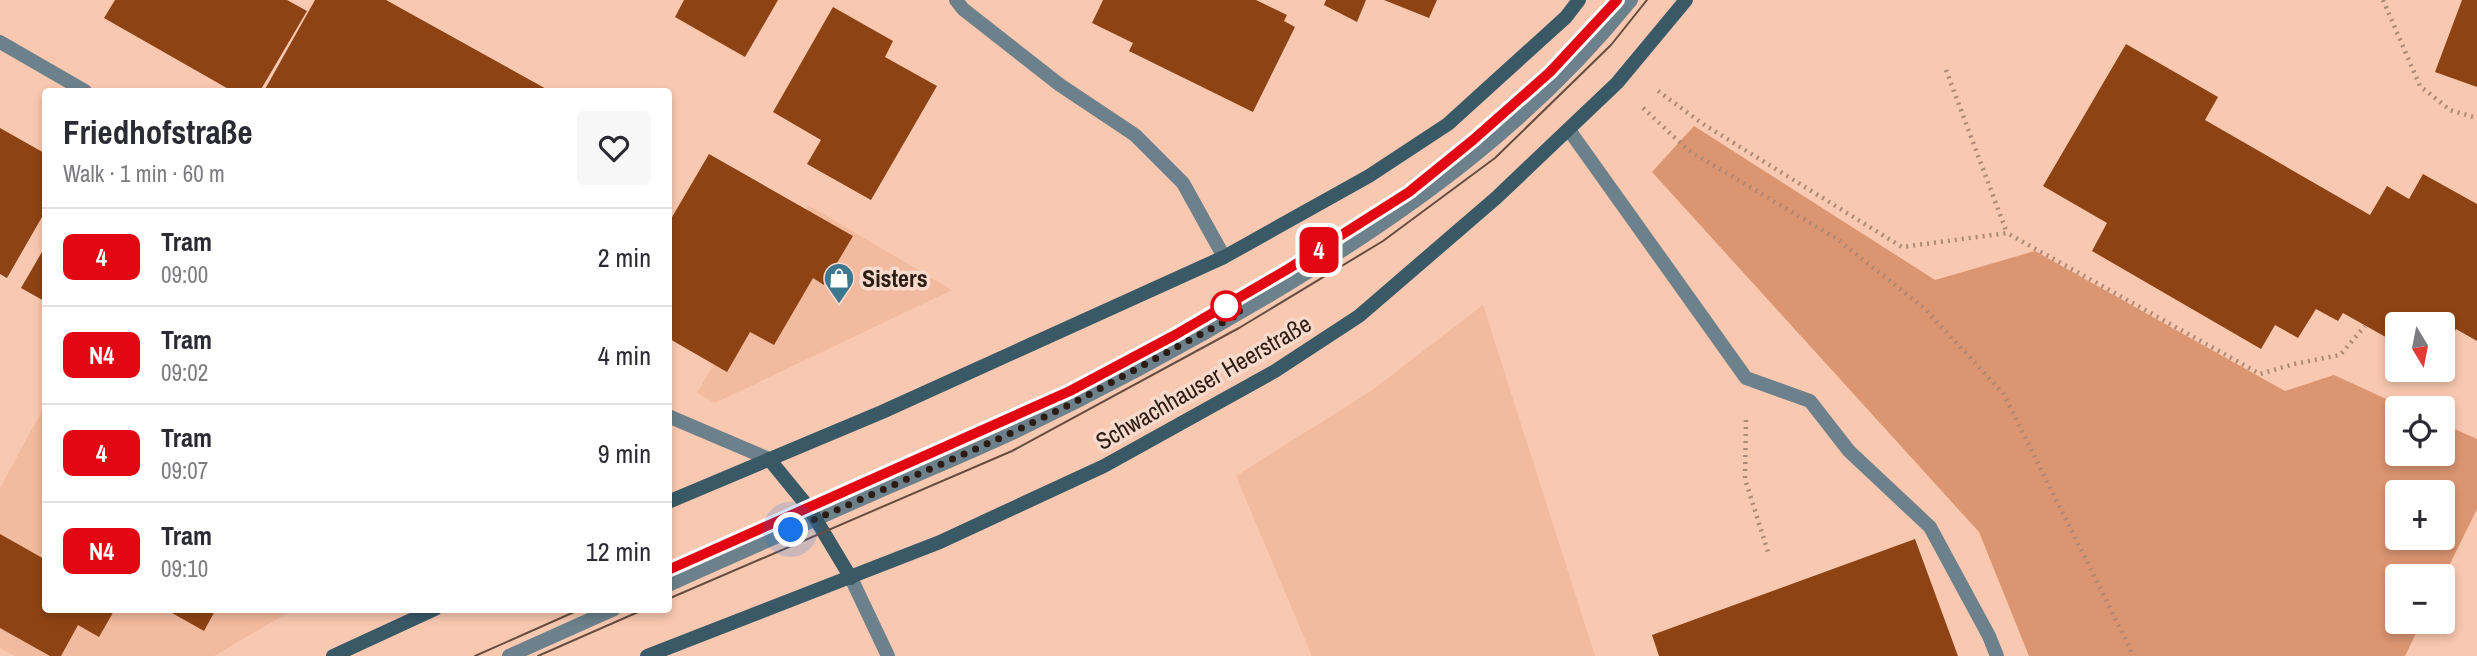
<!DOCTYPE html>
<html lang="en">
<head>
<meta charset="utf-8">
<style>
	:root { --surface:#fff; --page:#f7f7f7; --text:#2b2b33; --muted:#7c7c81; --line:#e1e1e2 }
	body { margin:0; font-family:"Archivo Narrow",sans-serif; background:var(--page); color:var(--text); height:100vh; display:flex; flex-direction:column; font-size:26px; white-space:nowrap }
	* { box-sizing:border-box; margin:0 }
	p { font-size:23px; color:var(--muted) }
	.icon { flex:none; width:38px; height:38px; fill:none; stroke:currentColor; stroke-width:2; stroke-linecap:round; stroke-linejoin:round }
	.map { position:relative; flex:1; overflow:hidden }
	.details { position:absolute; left:42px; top:88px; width:630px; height:525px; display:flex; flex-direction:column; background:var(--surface); border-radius:7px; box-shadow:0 4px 10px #0003 }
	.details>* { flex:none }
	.badge { padding:0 14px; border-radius:10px; font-size:24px; line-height:46px }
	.needle { width:46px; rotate:170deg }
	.tools { position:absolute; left:2385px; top:312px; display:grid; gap:14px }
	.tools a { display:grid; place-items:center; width:70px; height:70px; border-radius:7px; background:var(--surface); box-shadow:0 4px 10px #0003; font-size:35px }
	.you { position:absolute; width:35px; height:35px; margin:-18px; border:5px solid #fff; border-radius:50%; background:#1a73e8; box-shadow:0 0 0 10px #1a73e833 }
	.map>.badge { position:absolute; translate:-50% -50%; box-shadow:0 0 0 4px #fff }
	.round { display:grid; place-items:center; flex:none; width:74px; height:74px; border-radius:7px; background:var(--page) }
	.head { display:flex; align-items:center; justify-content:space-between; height:119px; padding:0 21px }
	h1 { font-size:33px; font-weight:700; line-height:52px }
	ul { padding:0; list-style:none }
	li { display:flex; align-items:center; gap:21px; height:98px; padding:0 21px; border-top:2px solid var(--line) }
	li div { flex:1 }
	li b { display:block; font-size:26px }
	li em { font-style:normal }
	li .badge { min-width:77px; font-weight:700; text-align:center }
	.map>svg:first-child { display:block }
	.built { fill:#f2ba9e }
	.green { fill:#db9571; fill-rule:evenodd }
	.building { fill:#8e4314 }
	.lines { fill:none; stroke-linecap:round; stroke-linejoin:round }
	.path { stroke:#ae8976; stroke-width:4.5; stroke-dasharray:2 5; stroke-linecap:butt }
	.lane { stroke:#6c818b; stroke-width:14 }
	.street { stroke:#6c818b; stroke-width:14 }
	.secondary { stroke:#395967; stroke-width:14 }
	.tram { stroke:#674d3f; stroke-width:2 }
	.line-casing { stroke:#fff; stroke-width:16 }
	.line { stroke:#e30613; stroke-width:10 }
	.walk { stroke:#2d1c13; stroke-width:7; stroke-dasharray:0 12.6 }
	.stop-dot { fill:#fff; stroke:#e30613; stroke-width:3.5 }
	.labels { text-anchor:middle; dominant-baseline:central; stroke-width:7; stroke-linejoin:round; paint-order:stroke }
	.poi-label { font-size:24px; font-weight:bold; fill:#2d1c13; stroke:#f8dacc; text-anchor:start }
	.street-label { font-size:24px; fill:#2d1c13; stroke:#f8dacc }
</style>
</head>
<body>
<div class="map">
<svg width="2477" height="656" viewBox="0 0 2477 656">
	<rect width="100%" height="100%" fill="#f9c8b0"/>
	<path class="built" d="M808,205L952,290L715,403L697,393Z
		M1483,305L1595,656H1312L1236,476L1371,391Z
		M45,405L46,609H294L214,656H15L0,648V488Z"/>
	<path class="green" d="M1694,126L1935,280L2035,251L2285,391L2334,375L2406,408H2398V453H2443V424L2477,439V509L2443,578V576H2398V621H2422L2405,656H2029L1979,532L1652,172ZM2398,492H2443V537H2398Z"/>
	<path class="building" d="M115,0H287L307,11L260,91H232L104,18Z
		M315,0H386L550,91H264Z
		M684,0H778L745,57L675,17Z
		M1103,0H1256L1287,15L1284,21L1295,27L1253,112L1129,51L1133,43L1092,23Z
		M1326,0H1366L1357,22L1324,5Z
		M1384,0H1437L1429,18Z
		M2462,0H2477V87L2435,72Z
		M833,7L893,41L885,57L937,86L871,200L807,164L821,140L773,112Z
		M2126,44L2218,97L2205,120L2370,215L2387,186L2409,199L2423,174L2477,204V341L2456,329L2447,345L2443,343V324H2398V344L2343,313L2338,321L2316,309L2298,338L2275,325L2261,349L2092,251L2107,223L2043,186Z
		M0,128L46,154V210L7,278L0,274Z
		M709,154L853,236L824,285L813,278L774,345L750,332L727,372L668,338V224Z
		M46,245V302L21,288Z
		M0,534L46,560V609H115L99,637L78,625L61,656H50L0,628Z
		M1915,539L1958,656H1659L1652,635Z
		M165,609H216L204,631Z"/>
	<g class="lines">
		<path class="path" d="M2383,0L2420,86L2450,110L2477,118
			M1946,70L2007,233
			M1658,91L1703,124L1902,247L2007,233L2260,374L2294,364L2340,355L2365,326
			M1643,108L1688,150L1837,239L1924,308L2003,393L2130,648L2132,656
			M1746,420L1745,479L1769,555"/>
		<path class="lane" d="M1569,130L1746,378L1810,401L1849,451L1930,527L1989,636L1997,656
			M668,585C738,554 808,522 877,492C921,473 965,455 1008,435C1105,389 1199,338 1290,283C1420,204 1535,119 1631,0
			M509,656L614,609"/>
		<path class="street" d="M956,0L963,9L1060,85L1135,135L1183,183L1224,257
			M0,42L85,91
			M668,416L769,459
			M851,578L888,656"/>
		<path class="secondary" d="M769,459L809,508L851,578
			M668,502L882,412L1224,257L1369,176L1448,124L1566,17L1579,0
			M333,656L435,609
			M647,656L940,542L1104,466L1275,371L1359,316L1496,198L1617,83L1686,0"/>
		<path class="tram" d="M668,570L1070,391L1175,335L1288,269L1409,192L1494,123L1550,72L1617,0
			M668,599L1012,451L1239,328L1383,241L1495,158L1611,45L1647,0
			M475,656L581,609
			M538,656L645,609"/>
	</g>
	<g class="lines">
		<g class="line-casing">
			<path id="line" d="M668,570L1070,391L1175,335L1288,269L1409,192L1473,140L1550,72L1617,0"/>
		</g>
		<use href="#line" class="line"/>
		<path class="walk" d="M791,530L1005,436L1075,402L1242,312L1226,306"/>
	</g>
	<defs>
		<g id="shop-pin" transform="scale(1.575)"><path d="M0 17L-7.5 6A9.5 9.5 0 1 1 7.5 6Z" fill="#3d7790" stroke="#f8dacc"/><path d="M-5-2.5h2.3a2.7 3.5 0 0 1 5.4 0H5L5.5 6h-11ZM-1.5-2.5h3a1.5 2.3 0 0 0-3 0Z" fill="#fff"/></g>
	</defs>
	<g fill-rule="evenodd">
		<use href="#shop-pin" x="839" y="278"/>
	</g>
	<circle class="stop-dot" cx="1226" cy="306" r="14"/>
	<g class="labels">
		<g class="poi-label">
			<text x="862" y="278">Sisters</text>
		</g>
		<g class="street-label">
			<text transform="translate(1203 382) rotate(-30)">Schwachhauser Heerstraße</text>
		</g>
	</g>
</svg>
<div class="tools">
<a><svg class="needle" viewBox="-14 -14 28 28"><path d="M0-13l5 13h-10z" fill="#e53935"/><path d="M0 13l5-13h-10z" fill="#7c7c81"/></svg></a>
<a><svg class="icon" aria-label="locate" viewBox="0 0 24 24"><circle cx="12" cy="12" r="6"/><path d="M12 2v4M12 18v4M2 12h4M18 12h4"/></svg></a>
<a>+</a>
<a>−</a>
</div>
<div class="you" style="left:791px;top:530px"></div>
<b class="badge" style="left:1319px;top:250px;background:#e30613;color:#fff">4</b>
<section class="details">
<div class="head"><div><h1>Friedhofstraße</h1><p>Walk · 1 min · 60 m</p></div><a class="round"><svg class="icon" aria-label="heart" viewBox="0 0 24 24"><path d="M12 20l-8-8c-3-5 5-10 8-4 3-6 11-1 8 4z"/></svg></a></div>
<ul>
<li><span class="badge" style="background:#e30613;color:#fff">4</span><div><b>Tram</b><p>09:00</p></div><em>2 min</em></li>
<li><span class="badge" style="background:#e30613;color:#fff">N4</span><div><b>Tram</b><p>09:02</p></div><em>4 min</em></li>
<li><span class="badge" style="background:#e30613;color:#fff">4</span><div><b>Tram</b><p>09:07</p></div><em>9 min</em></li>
<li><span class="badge" style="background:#e30613;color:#fff">N4</span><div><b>Tram</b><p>09:10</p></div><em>12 min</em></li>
</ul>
</section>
</div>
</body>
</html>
